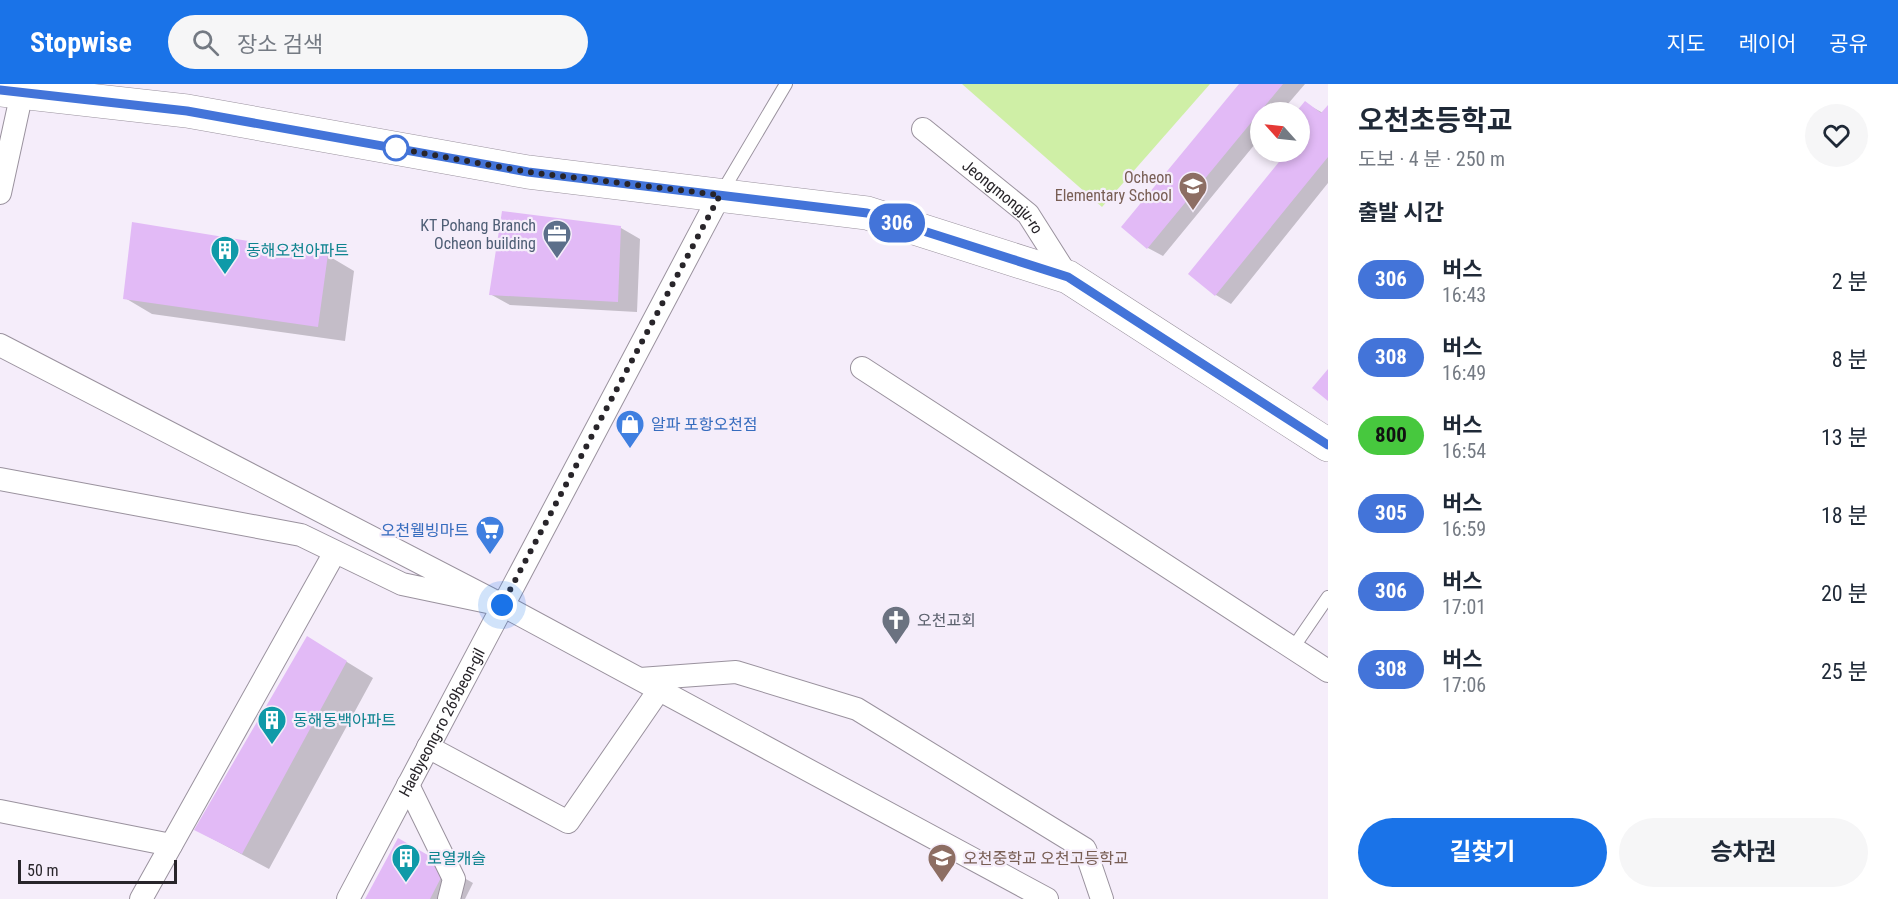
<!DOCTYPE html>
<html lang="ko">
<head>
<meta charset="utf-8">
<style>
	:root { --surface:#fff; --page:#f6f6f7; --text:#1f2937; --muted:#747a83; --accent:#1a73e8 }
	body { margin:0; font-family:"Roboto Condensed","Noto Sans KR",sans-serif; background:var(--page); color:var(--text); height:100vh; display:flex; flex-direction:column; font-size:22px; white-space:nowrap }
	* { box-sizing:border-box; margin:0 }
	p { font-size:20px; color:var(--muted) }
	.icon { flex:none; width:33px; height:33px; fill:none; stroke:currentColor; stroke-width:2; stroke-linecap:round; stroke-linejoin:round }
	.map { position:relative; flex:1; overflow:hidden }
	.sheet { display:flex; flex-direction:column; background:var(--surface); width:570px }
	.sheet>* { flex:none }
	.badge { padding:0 12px; border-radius:20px; font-size:21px; line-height:39px }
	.needle { width:39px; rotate:297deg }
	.controls { position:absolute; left:1250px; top:18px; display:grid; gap:12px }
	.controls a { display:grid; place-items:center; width:60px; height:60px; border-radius:50%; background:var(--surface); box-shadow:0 3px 9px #0003; font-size:30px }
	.scale { position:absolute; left:18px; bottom:15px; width:159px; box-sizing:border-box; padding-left:6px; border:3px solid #28252a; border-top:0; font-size:16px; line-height:21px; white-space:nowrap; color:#28252a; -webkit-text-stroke:4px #f5edfa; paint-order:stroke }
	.you { position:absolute; width:30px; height:30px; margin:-15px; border:4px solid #fff; border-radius:50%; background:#1a73e8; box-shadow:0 0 0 9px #1a73e833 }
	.map>.badge { position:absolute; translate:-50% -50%; box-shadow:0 0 0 3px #fff }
	h2 { padding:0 30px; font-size:22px; line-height:54px }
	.round { display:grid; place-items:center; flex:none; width:63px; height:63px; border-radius:32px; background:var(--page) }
	.summary { display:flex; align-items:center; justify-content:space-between; height:102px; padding:0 30px }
	h1 { font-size:28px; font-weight:700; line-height:45px }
	.cta { display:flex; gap:12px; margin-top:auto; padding:12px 30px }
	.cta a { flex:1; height:69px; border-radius:36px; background:var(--accent); color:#fff; font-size:24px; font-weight:700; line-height:69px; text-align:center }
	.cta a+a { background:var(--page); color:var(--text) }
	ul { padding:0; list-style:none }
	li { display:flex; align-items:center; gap:18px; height:78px; padding:0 30px }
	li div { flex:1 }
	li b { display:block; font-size:22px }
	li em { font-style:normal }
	li .badge { min-width:66px; font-weight:700; text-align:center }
	header { display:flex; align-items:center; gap:36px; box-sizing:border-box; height:84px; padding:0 30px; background:var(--accent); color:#fff }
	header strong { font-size:28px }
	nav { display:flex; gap:33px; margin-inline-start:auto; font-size:21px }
	.search { width:420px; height:54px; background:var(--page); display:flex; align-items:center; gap:15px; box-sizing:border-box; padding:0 21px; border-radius:33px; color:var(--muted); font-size:22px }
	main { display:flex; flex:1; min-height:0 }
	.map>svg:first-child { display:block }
	.green { fill:#cfefa6 }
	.shadow { fill:#0003 }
	.building { fill:#e2baf6 }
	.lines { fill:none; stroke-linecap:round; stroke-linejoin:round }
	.lane-casing { stroke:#9a929e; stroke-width:14 }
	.street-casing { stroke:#9a929e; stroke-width:24 }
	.primary-casing { stroke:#9a929e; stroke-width:34 }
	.lane { stroke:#fff; stroke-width:12 }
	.street { stroke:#fff; stroke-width:22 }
	.primary { stroke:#fff; stroke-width:33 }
	.line-casing { stroke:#fff; stroke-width:14 }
	.line { stroke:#4374d9; stroke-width:9 }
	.walk { stroke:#28252a; stroke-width:6; stroke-dasharray:0 10.8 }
	.stop-dot { fill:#fff; stroke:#4374d9; stroke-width:3 }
	.labels { text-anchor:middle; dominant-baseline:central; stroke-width:4.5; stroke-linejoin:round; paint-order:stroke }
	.education-label { font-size:16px; fill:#785e54; stroke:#f5edfa; text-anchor:end }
	.street-label { font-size:16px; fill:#28252a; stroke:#f5edfa }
	.service-label { font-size:16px; fill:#4e5e75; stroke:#f5edfa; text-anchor:end }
	.culture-label { font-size:16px; fill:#0d838f; stroke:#f5edfa; text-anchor:start }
	.shop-label { font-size:16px; fill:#366cbe; stroke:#f5edfa; text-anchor:start }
	.worship-label { font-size:16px; fill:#5b616d; stroke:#f5edfa; text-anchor:start }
</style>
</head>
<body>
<header>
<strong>Stopwise</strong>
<div class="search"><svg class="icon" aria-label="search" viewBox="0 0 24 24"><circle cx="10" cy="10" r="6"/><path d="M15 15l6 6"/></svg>장소 검색</div>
<nav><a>지도</a><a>레이어</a><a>공유</a></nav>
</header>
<main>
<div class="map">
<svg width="1328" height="815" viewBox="0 0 1328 815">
	<rect width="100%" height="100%" fill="#f5edfa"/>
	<path class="green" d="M962,0H1210L1102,123Z"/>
	<path class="shadow" d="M1241,0H1305L1281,28H1260V54L1163,172L1148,164L1123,143Z
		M1305,19L1323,29L1328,23V99L1231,220L1216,211L1190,190L1289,68H1299L1298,28Z
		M621,144L640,155L637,228L510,221L490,210Z
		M327,171L354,187L345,257L152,230L125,214Z
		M308,554L373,594L269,785L196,746Z
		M399,757L473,799L465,815H367Z"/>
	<path class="building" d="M1239,0H1283L1147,165L1121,143Z
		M1305,17L1321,29L1328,21V73L1215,212L1188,190L1287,68H1299V28H1296Z
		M502,127L621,142L618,218L489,211Z
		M132,138L328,170L318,243L123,215Z
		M1328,285V317L1312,304Z
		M307,552L347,577L242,770L194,746Z
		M398,754L447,782L430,815H365Z"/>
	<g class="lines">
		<g class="lane-casing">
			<path id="lane" d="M722,108L786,0
				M1293,564L1328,513"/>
		</g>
		<g class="street-casing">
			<g id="street">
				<path id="s1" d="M923,45L1028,130L1068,193"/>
				<path d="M0,109L22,8"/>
				<path d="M0,261L502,521L402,500L301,451L0,395"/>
				<path d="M862,284L1328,587"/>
				<path d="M502,521L1047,815"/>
				<path d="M640,595L736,588L857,625L1085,765L1102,815"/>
				<path d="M428,663L568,738L659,606"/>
				<path d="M408,701L454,795L449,815"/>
				<path d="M0,727L171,761"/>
				<path d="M141,815L335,468"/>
				<path id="s2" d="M348,815L720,111"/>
			</g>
		</g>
		<g class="primary-casing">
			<path id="primary" d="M0,6L187,27L528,88L867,129L1068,193L1328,361"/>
		</g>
		<use href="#lane" class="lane"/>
		<use href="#street" class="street"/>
		<use href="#primary" class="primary"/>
	</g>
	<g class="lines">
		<g class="line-casing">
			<path id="line" d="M0,6L187,27L528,88L867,129L1068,193L1328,361"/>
		</g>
		<use href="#line" class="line"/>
		<path class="walk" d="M396,64L389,63L528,88L720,111L502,521"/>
	</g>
	<defs>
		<g id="school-pin" transform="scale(1.5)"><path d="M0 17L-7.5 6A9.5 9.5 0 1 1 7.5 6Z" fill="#8d6e63" stroke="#f5edfa"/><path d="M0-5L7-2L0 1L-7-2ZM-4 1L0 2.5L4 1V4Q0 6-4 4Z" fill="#fff"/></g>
		<g id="office-pin" transform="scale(1.5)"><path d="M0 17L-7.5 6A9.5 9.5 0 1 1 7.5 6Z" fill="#5c6f8a" stroke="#f5edfa"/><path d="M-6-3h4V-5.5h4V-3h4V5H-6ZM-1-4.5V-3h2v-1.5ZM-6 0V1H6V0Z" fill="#fff"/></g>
		<g id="building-pin" transform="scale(1.5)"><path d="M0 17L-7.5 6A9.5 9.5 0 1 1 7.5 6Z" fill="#0f9aa8" stroke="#f5edfa"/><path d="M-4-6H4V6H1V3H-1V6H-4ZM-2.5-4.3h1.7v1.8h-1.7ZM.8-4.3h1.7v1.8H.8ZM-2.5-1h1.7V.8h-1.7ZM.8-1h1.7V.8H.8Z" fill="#fff"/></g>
		<g id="shop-pin" transform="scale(1.5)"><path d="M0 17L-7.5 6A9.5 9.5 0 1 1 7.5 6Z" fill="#3f7fe0" stroke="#f5edfa"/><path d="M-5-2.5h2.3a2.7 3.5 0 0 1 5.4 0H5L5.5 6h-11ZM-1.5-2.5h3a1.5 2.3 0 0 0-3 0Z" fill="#fff"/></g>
		<g id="supermarket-pin" transform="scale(1.5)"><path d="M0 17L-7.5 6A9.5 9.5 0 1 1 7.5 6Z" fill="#3f7fe0" stroke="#f5edfa"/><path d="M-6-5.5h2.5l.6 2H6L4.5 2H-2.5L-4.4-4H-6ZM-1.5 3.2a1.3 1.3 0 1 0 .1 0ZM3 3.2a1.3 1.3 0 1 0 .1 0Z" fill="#fff"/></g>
		<g id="church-pin" transform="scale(1.5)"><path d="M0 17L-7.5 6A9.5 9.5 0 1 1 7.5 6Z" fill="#6b7280" stroke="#f5edfa"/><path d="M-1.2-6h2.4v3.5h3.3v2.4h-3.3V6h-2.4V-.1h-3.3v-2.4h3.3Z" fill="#fff"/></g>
	</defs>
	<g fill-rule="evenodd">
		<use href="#school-pin" x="1193" y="102"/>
		<use href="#office-pin" x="557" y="150"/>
		<use href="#building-pin" x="225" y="166"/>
		<use href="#shop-pin" x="630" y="340"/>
		<use href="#supermarket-pin" x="490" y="446"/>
		<use href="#church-pin" x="896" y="536"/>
		<use href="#building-pin" x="272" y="636"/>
		<use href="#building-pin" x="406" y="774"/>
		<use href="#school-pin" x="942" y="774"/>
	</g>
	<circle class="stop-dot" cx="396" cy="64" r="12"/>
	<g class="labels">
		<g class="education-label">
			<text x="1172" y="93">Ocheon<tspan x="1172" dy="18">Elementary School</tspan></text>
			<text x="963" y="774" text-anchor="start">오천중학교 오천고등학교</text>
		</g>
		<g class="street-label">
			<text stroke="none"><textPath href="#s1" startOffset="105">Jeongmongju-ro</textPath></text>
			<text stroke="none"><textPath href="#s2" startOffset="200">Haebyeong-ro 269beon-gil</textPath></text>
		</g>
		<g class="service-label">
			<text x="536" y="141">KT Pohang Branch<tspan x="536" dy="18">Ocheon building</tspan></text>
		</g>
		<g class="culture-label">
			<text x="246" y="166">동해오천아파트</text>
			<text x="293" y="636">동해동백아파트</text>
			<text x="427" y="774">로열캐슬</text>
		</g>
		<g class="shop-label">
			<text x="651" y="340">알파 포항오천점</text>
			<text x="469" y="446" text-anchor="end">오천웰빙마트</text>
		</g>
		<g class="worship-label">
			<text x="917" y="536">오천교회</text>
		</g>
	</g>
</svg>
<div class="controls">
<a><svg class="needle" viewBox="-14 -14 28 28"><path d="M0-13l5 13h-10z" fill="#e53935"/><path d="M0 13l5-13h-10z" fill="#747a83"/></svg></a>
</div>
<div class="scale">50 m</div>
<div class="you" style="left:502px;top:521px"></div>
<b class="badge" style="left:897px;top:139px;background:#4374d9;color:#fff">306</b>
</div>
<section class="sheet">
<div class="summary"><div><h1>오천초등학교</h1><p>도보 · 4 분 · 250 m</p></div><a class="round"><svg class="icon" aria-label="heart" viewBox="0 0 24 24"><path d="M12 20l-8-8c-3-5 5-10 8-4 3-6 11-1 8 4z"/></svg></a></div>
<h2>출발 시간</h2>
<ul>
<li><span class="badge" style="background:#4374d9;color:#fff">306</span><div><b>버스</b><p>16:43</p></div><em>2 분</em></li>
<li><span class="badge" style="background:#4374d9;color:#fff">308</span><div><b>버스</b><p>16:49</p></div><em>8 분</em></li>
<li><span class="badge" style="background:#47c83e;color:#111">800</span><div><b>버스</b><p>16:54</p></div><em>13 분</em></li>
<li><span class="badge" style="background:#4374d9;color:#fff">305</span><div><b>버스</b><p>16:59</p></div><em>18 분</em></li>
<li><span class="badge" style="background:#4374d9;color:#fff">306</span><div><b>버스</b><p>17:01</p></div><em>20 분</em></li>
<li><span class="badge" style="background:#4374d9;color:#fff">308</span><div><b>버스</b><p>17:06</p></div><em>25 분</em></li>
</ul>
<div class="cta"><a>길찾기</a><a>승차권</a></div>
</section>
</main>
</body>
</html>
